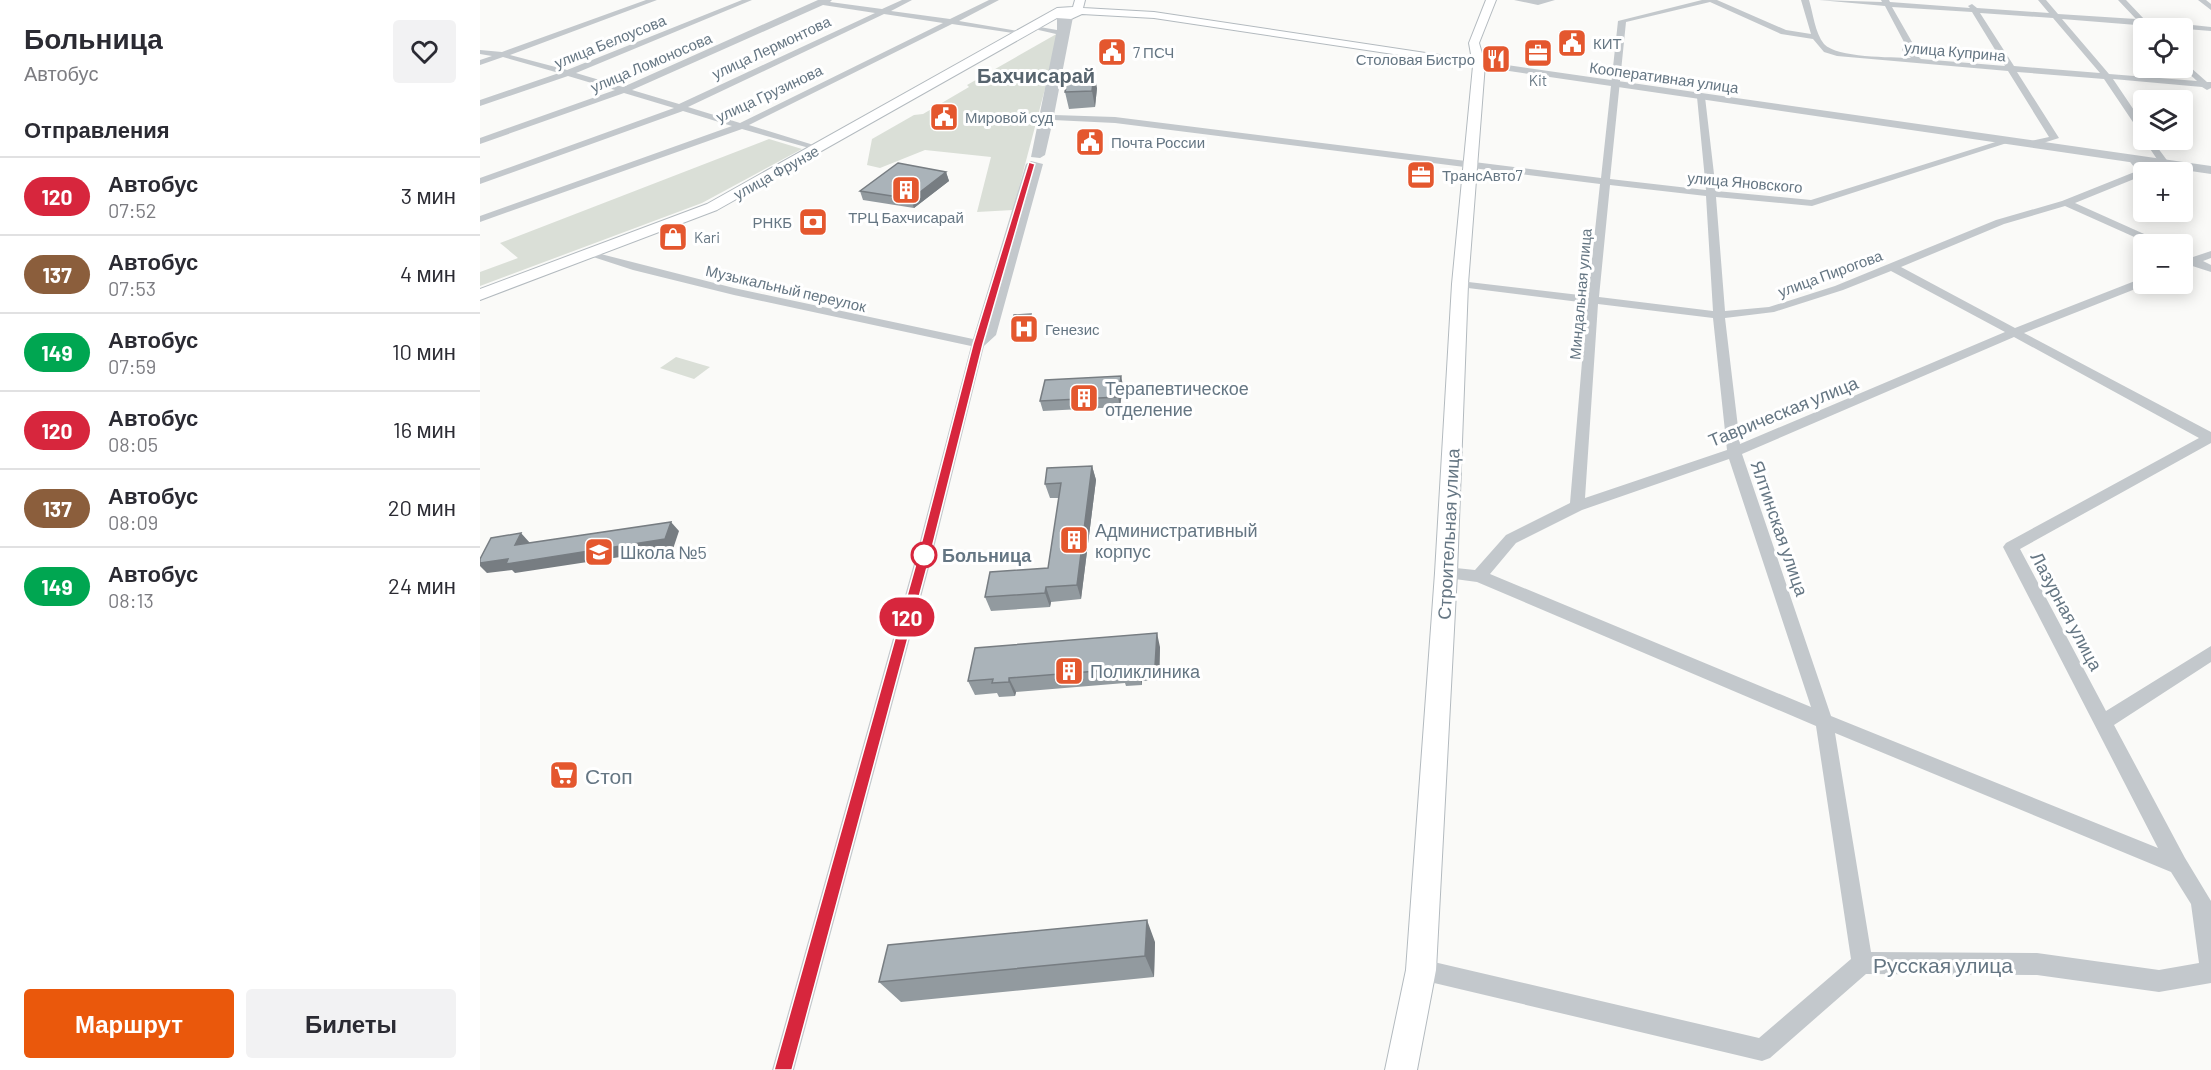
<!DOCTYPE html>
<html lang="ru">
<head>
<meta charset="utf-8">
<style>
	:root { --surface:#fff; --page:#f2f2f3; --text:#2b2b33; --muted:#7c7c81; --line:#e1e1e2; --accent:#ea580c }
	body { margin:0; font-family:Barlow,sans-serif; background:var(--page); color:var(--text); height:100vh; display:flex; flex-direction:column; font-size:22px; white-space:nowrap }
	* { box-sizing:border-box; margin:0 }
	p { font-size:20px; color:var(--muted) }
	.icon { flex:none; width:33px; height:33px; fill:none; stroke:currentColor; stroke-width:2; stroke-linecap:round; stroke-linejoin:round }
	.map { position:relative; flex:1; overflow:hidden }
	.side { display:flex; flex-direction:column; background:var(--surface); width:480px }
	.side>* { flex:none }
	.badge { padding:0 12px; border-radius:20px; font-size:21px; line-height:39px }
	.tools { position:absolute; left:1653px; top:18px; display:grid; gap:12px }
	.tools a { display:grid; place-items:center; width:60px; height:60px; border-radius:6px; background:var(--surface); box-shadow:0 3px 15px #0003; font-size:30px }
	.map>.badge { position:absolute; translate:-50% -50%; box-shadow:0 0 0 3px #fff }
	h2 { padding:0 24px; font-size:22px; line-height:54px }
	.round { display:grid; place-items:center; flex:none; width:63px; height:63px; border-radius:6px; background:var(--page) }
	.headline { display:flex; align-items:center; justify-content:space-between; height:102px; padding:0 24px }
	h1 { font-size:28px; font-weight:700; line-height:45px }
	.action { display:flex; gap:12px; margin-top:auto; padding:12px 24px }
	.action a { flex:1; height:69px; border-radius:6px; background:var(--accent); color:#fff; font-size:24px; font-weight:700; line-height:69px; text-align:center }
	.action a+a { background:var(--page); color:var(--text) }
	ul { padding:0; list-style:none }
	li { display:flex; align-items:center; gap:18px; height:78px; padding:0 24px; border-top:2px solid var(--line) }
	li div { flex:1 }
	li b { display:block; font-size:22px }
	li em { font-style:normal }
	li .badge { min-width:66px; font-weight:700; text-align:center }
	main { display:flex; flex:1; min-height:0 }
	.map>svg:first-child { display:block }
	.green { fill:#dadfd7 }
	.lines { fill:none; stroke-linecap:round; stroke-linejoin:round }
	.secondary-casing { stroke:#b3babf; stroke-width:2 }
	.minor { fill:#c3c8cc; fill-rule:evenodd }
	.tertiary { fill:#c3c8cc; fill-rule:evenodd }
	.secondary { fill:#fff; fill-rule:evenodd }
	.wall { fill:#929a9f }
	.shaded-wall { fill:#777d82 }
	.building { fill:#aab3b9; stroke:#777d82; stroke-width:1.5 }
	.line { fill:#d7263d; stroke:#fff; stroke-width:1.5 }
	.stop-dot { fill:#fff; stroke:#d7263d; stroke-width:3 }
	.labels { text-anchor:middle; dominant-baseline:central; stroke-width:6; stroke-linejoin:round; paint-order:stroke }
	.far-street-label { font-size:15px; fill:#657683; stroke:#fff }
	.far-poi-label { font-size:15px; fill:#657683; stroke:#fff; text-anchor:start }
	.poi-label { font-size:18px; fill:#657683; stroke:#fff; text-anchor:start }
	.street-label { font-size:18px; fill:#657683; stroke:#fff }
	.stop-label { font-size:18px; font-weight:bold; fill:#657683; stroke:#fff; text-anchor:start }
	.far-district-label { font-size:20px; font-weight:bold; fill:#57646e; stroke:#fff }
	.near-poi-label { font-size:21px; fill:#657683; stroke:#fff; text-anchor:start }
	.near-street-label { font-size:21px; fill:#657683; stroke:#fff }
</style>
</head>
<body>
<main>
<section class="side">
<div class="headline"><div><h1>Больница</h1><p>Автобус</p></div><a class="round"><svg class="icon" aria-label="heart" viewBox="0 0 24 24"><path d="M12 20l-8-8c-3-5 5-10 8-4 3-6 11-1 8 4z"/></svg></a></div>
<h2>Отправления</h2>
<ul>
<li><span class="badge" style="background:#d7263d;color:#fff">120</span><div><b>Автобус</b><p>07:52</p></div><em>3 мин</em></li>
<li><span class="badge" style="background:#8b5e3c;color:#fff">137</span><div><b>Автобус</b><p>07:53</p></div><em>4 мин</em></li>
<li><span class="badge" style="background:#00a651;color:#fff">149</span><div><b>Автобус</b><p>07:59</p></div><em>10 мин</em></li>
<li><span class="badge" style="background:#d7263d;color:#fff">120</span><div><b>Автобус</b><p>08:05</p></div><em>16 мин</em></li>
<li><span class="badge" style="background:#8b5e3c;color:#fff">137</span><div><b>Автобус</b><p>08:09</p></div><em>20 мин</em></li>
<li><span class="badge" style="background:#00a651;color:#fff">149</span><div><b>Автобус</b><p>08:13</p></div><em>24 мин</em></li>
</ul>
<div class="action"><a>Маршрут</a><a>Билеты</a></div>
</section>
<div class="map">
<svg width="1731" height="1070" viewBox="0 0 1731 1070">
	<rect width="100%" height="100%" fill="#fafaf8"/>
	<path class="green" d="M580,32L533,210L497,212L511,157L445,150L400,168L387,165L392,139L434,115L443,114L489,87L487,85Z
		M289,139L322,149L222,203L0,286V272L38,258L20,243Z
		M196,357L230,367L214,379L180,368Z"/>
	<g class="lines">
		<g class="secondary-casing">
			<path id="secondary" d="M595,0H605L603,8L674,12L992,60L989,43L1006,0H1016L999,43L1005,64L988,284L977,573L956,970L937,1070H905L926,970L955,573L972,284L993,66L674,18L602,14L591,19L577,18L237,210L0,300V289L227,204L577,8L593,7Z"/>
		</g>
		<path class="minor" d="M166,0H177L30,55L87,70L262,0H272L96,73L143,87L338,0H352L350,2L402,9L422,0H432L411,11L470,19L509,0H519L479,21L550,33L546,35L472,24L269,125L340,147V151L262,129L0,222V216L252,126L203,111L0,184V178L194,108L144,93L0,144V138L135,90L88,76L0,106V100L79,73L23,57L0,65V60L12,56L0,54V50L22,52ZM343,5L395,13L199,104L152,90ZM404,14L463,23L260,123L208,107Z
			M1034,0H1075L1058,5Z
			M1222,0H1237L1306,30L1331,34L1321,0H1329C1333,13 1335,33 1344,44C1357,58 1411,57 1431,58L1422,50L1424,42L1405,6L1339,0L1402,2L1401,0H1409L1410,2L1490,8L1488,6L1492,4L1497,8L1569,13L1558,0H1566L1578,14L1656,19L1638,0H1646L1665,20L1731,27V31L1582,19L1629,74L1717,81L1702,67V60L1727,82H1731V88L1727,90L1722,87L1633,79L1664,125V135L1661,134L1624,79L1537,72L1579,138L1550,147L1547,146V142L1569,137L1528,71L1357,56L1344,52L1333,39L1301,34L1230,2L1146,22L1130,179L1226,190L1217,97L1221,94L1225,97L1236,191L1331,200L1525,139L1533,141L1332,206L1236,197L1245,311L1289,307L1355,286L1516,220L1582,201L1657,171L1648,159L1650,157H1656L1666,170L1668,172H1664V175L1595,203L1682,242L1683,244H1670L1585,206L1524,224L1421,267L1535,328L1660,279L1664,278V284H1668L1544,333L1731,432V443L1540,549L1626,711L1731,646V662L1634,725L1705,858L1731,901V983L1679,992L1557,975L1386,974L1290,1058L1282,1061L933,978L930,970L933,962L941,959L1279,1038L1371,959L1336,726L997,582L960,577L958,573L960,569L966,567L995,570L1026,535L1090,503L1107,303L980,287L974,284L980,281L1108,296L1120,184L635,123L573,120L565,155L560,158L551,157L576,34L550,28L554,26L577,30V14H583L585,18L589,15L593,17L574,115L635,117L1121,178L1138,21ZM1412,7L1492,12L1525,66L1441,59L1430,49L1432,42ZM1500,13L1573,18L1620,73L1534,66ZM1130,185L1226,196L1233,311L1119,297ZM1411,271L1525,332L1260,444L1245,318L1294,312L1363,290ZM1118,304L1233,318L1247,450L1105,498ZM1534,337L1719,438L1526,543L1523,547L1678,848L1351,716L1262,454ZM1249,459L1331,707L1010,574L1036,543L1102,510ZM1355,733L1691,872L1711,904L1719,963L1679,970L1557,953L1391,952Z
			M1718,0H1726L1731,4V10Z
			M1664,140H1672L1689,163L1687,165H1681Z
			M551,161L563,164L516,335L504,346L451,560L314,1070H292L435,560L491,346L254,295L153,270L104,254L109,251L254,288L493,339L546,164Z
			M1731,251V258L1723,261L1731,265V272L1703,263L1702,253L1713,257Z"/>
		<path class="tertiary" d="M999,61L1731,166V174L995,66V62Z"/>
		<use href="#secondary" class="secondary"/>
	</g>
	<path class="wall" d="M617,88L615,107L589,109L585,92Z
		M466,172L469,181L434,208L383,200L380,191Z
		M553,324L551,335L534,336L531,326Z
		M643,385L640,407L563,411L560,401Z
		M612,466L616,480L601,599L571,602L570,607L511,611L505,597L568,568L579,498H570L565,484Z
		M680,647L679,680L662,681V685L646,686L645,683L536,692L535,696L519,697L517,693L495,695L488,681Z
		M675,942L674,977L421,1002L399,982Z"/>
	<path class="shaded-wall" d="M614,72L617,88L615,107L612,91Z
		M466,172L469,181L434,208L431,199Z
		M551,314L553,324L551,335L548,325Z
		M641,376L643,385L640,407L638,397Z
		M612,466L616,480L601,599L597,585Z
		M191,522L199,531L193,549L35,573L32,570L7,573L0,566V563Z
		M41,533L50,543L35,545Z
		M566,587L571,602L570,607L565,593Z
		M677,633L680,647L679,680L675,666Z
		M658,667L662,681V685L658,671Z
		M529,678L536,692L535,696L529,682Z
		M667,920L675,942L674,977L665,956Z"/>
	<path class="building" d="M614,72L612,91L585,92L589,73Z
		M418,163L466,172L431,199L380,191Z
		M551,314L548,325L531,326L534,315Z
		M641,376L638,397L560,401L565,380Z
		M612,466L597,585L566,587L565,593L505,597L510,572L568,568L581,483L565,484L567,468Z
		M191,522L185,539L26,564L28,559L0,563V559L11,538L41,533L35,545Z
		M677,633L675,666L658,667V671L642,673V669L529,678V682L512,683L513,679L488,681L495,648Z
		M667,920L665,956L399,982L408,945Z"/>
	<path class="line" d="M549,162L555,164L503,344L449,560L312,1070H294L437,560L493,344Z"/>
	<defs>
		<g id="civic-square" transform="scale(1.5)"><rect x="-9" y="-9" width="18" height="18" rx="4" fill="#e4572e" stroke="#fff"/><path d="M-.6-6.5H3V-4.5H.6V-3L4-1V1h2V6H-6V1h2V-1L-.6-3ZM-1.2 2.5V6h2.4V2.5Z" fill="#fff"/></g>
		<g id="office-square" transform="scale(1.5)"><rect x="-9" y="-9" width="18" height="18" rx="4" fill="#e4572e" stroke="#fff"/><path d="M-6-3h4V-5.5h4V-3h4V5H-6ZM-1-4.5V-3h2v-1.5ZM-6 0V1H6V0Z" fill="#fff"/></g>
		<g id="restaurant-square" transform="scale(1.5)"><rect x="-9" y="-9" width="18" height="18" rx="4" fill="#e4572e" stroke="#fff"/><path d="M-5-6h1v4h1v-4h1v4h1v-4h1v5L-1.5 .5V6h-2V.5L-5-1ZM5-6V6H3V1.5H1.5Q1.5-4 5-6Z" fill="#fff"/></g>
		<g id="building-square" transform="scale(1.5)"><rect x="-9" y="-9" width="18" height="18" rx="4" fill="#e4572e" stroke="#fff"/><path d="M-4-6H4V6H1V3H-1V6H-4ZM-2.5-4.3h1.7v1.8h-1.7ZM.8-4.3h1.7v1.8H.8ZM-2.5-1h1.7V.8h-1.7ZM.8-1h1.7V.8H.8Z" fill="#fff"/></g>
		<g id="bank-square" transform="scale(1.5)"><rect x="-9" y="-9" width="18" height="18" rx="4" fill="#e4572e" stroke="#fff"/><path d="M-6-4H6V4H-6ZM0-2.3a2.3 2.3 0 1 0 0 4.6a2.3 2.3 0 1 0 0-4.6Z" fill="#fff"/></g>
		<g id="shop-square" transform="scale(1.5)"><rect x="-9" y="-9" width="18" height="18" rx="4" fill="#e4572e" stroke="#fff"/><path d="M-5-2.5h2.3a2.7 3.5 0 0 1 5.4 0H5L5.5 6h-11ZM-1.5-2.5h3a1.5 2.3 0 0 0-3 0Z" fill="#fff"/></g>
		<g id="hospital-square" transform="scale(1.5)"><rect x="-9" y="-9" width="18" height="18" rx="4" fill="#e4572e" stroke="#fff"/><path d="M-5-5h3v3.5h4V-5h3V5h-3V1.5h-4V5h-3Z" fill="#fff"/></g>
		<g id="school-square" transform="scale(1.5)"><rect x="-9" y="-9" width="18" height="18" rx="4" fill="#e4572e" stroke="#fff"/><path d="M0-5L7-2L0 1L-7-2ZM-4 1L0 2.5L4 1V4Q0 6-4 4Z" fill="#fff"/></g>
		<g id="supermarket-square" transform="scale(1.5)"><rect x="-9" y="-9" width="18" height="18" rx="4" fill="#e4572e" stroke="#fff"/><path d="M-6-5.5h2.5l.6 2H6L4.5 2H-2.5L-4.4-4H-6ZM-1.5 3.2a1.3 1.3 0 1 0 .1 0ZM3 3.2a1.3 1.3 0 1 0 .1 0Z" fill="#fff"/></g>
	</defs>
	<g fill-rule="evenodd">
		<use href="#civic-square" x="1092" y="43"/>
		<use href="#civic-square" x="632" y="52"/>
		<use href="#office-square" x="1058" y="53"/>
		<use href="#restaurant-square" x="1016" y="59"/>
		<use href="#civic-square" x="464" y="117"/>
		<use href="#civic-square" x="610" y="142"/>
		<use href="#office-square" x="941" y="175"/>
		<use href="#building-square" x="426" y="190"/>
		<use href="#bank-square" x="333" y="222"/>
		<use href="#shop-square" x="193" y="237"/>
		<use href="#hospital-square" x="544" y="329"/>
		<use href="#building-square" x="604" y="398"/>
		<use href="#building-square" x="594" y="540"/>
		<use href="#school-square" x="119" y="552"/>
		<use href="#building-square" x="589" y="671"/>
		<use href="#supermarket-square" x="84" y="775"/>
	</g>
	<circle class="stop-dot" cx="444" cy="555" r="12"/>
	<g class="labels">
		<g class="far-street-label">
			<text transform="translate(130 41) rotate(-22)">улица Белоусова</text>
			<text transform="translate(291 47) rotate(-25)">улица Лермонтова</text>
			<text transform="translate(1475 51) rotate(5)">улица Куприна</text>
			<text transform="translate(171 62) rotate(-23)">улица Ломоносова</text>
			<text transform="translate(1184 77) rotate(8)">Кооперативная улица</text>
			<text transform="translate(289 93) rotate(-25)">улица Грузинова</text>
			<text transform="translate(296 172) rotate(-29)">улица Фрунзе</text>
			<text transform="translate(1265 182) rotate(5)">улица Яновского</text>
			<text transform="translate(1350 273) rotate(-20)">улица Пирогова</text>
			<text transform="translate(306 288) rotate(13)">Музыкальный переулок</text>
			<text transform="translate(1100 294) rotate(-85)">Миндальная улица</text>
		</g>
		<g class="far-poi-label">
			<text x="1113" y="43">КИТ</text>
			<text x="653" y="52">7 ПСЧ</text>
			<text x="995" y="59" text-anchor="end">Столовая Бистро</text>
			<text x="1058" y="80" text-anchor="middle">Kit</text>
			<text x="485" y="117">Мировой суд</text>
			<text x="631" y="142">Почта России</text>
			<text x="962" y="175">ТрансАвто7</text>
			<text x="426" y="217" text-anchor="middle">ТРЦ Бахчисарай</text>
			<text x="312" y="222" text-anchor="end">РНКБ</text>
			<text x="214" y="237">Kari</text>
			<text x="565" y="329">Генезис</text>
		</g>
		<g class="poi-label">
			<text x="625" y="388">Терапевтическое<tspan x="625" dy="21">отделение</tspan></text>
			<text x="615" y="530">Административный<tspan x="615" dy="21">корпус</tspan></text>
			<text x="140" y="552">Школа №5</text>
			<text x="610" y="671">Поликлиника</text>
		</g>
		<g class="street-label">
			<text transform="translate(1303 411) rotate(-22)">Таврическая улица</text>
			<text transform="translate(1300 528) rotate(71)">Ялтинская улица</text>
			<text transform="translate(968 534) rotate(-87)">Строительная улица</text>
			<text transform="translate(1587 611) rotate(62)">Лазурная улица</text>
		</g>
		<g class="stop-label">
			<text x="462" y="555">Больница</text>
		</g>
		<g class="far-district-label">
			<text x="556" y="75">Бахчисарай</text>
		</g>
		<g class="near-poi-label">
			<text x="105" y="775">Стоп</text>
		</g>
		<g class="near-street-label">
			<text x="1463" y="964">Русская улица</text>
		</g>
	</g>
</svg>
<div class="tools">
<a><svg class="icon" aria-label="locate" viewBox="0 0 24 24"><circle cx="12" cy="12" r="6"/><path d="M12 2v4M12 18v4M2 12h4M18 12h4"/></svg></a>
<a><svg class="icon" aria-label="layers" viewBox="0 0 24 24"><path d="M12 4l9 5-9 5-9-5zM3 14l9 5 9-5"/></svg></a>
<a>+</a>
<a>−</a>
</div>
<b class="badge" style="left:427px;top:617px;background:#d7263d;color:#fff">120</b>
</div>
</main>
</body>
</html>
